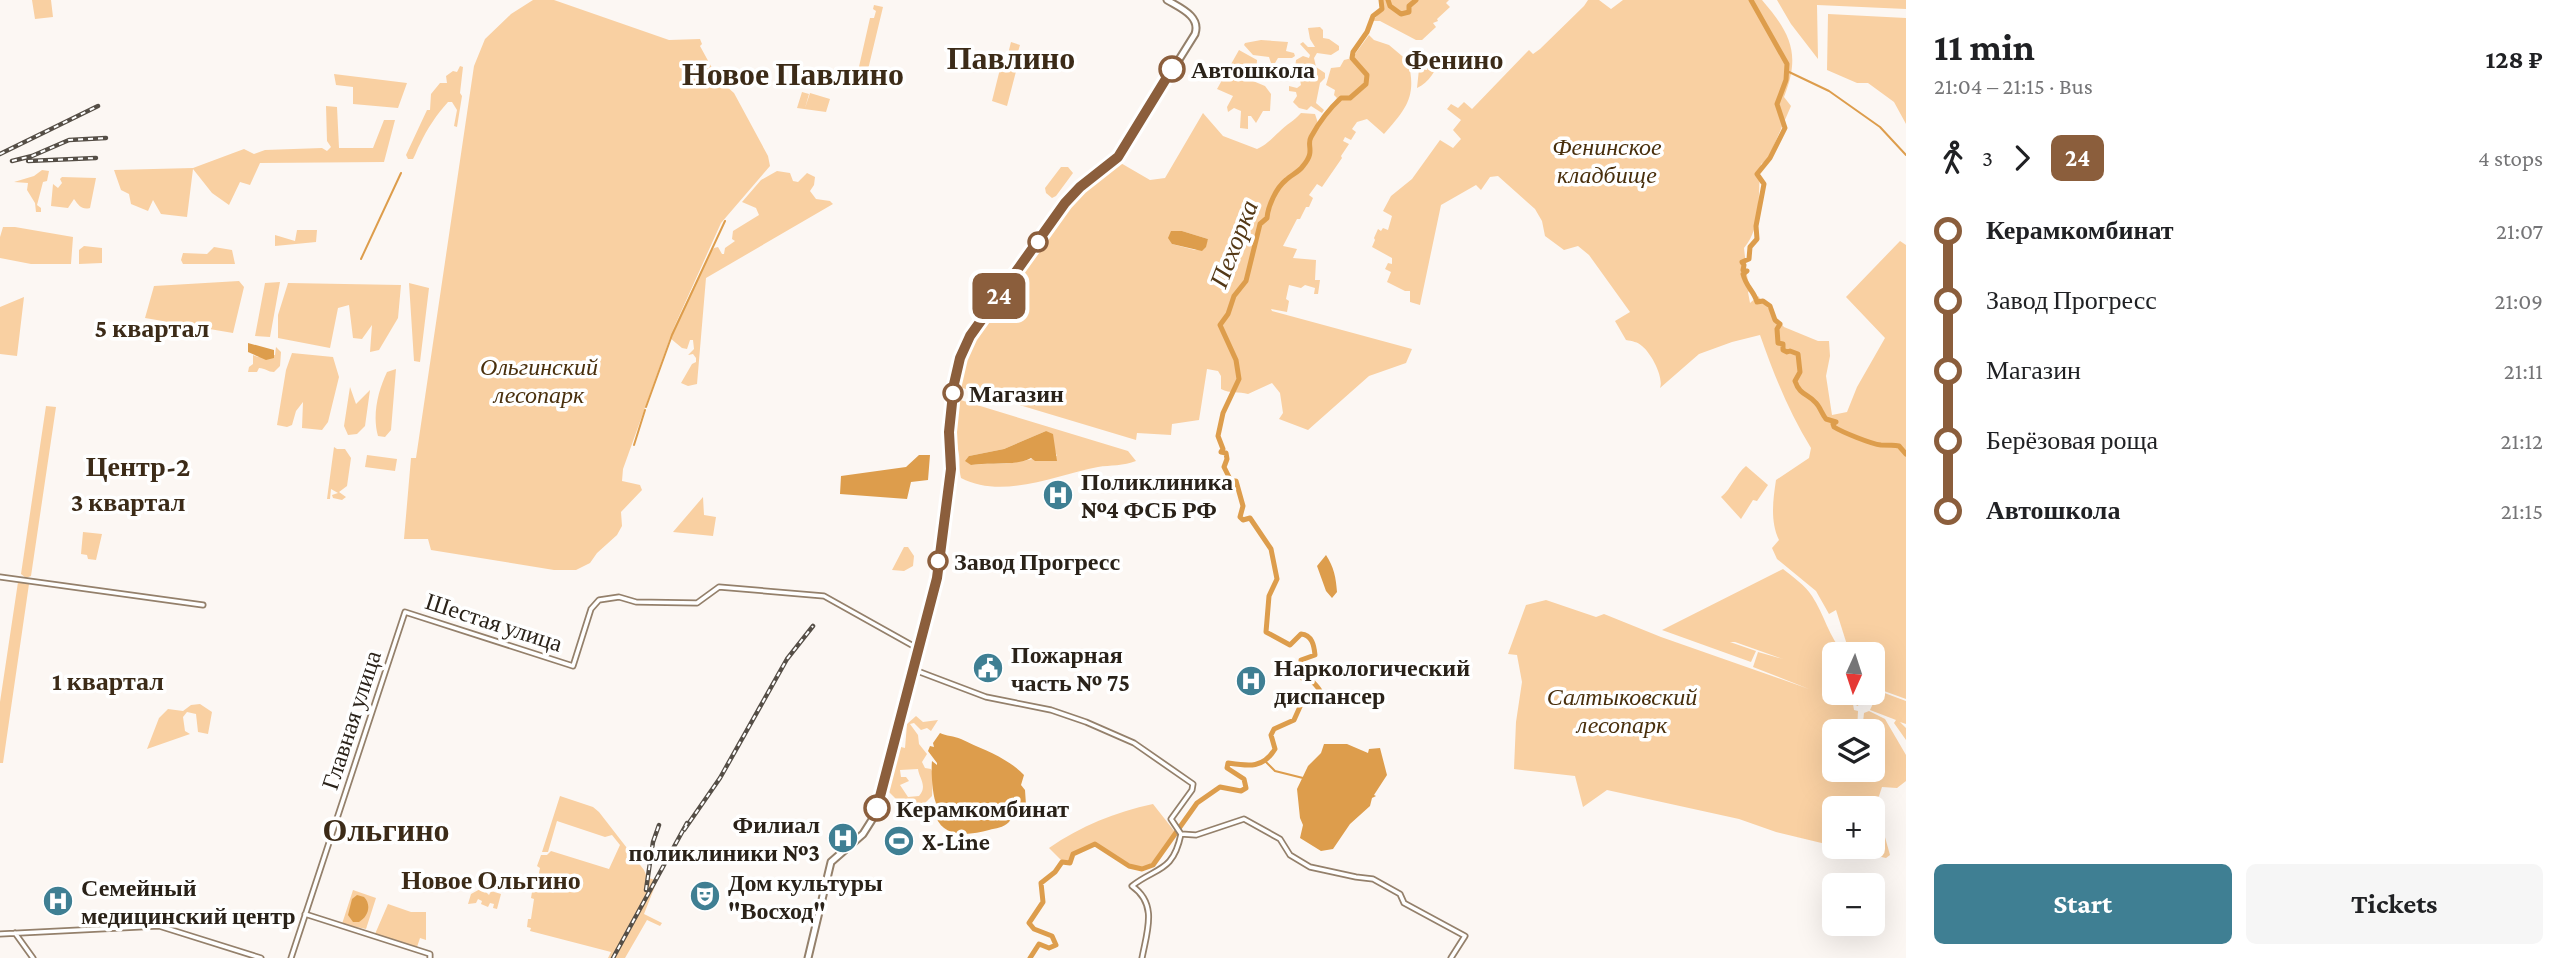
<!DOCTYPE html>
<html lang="en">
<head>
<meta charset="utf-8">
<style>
	:root { --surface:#fff; --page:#f6f6f6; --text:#202124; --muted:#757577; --accent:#3f7f93 }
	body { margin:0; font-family:"Crimson Pro",serif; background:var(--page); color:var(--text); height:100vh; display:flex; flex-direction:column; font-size:26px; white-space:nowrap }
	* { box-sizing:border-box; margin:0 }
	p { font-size:23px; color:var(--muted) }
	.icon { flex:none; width:38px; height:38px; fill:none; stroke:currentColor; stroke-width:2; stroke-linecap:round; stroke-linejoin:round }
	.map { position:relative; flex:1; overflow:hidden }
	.panel { display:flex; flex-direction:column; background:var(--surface); width:665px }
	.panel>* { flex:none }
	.badge { padding:0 14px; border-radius:10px; font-size:24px; line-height:46px }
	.needle { width:46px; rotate:183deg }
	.fabs { position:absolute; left:1822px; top:642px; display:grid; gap:14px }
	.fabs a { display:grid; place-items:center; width:63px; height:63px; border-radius:10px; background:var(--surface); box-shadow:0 7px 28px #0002; font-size:35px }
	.map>.badge { position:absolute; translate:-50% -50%; box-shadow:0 0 0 4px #fff }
	.legs { display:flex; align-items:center; gap:10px; height:77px; padding:0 28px; font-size:23px }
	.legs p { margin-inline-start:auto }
	.overview { display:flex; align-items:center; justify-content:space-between; height:119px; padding:0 28px }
	h1 { font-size:38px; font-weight:700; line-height:52px }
	.button { display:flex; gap:14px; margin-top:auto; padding:14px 28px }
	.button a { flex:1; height:80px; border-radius:10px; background:var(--accent); color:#fff; font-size:28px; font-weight:700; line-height:80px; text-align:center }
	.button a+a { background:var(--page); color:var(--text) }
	ul { padding:0 28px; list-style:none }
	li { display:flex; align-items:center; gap:24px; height:70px; font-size:26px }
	li i { display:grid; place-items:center; width:10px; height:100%; margin:0 9px; background:currentColor }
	li i::after { content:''; width:18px; height:18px; margin:-9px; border:5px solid; border-radius:50%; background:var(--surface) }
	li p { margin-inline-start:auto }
	li:first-child i { background:linear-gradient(#0000 50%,currentColor 0) }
	li:last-child i { background:linear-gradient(currentColor 50%,#0000 0) }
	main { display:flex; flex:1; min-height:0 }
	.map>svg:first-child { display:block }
	.green { fill:#f9d0a2; fill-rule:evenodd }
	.water { fill:#dd9d4c }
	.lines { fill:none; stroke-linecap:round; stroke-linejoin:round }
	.stream { stroke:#dd9d4c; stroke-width:2 }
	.river { stroke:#dd9d4c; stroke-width:5 }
	.minor-casing { stroke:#94806b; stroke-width:7 }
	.major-casing { stroke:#94806b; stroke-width:9 }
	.minor { stroke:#fff; stroke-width:3.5 }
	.major { stroke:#fff; stroke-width:5 }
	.rail-casing { stroke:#554e46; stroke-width:4.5 }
	.rail { stroke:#fff; stroke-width:2; stroke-dasharray:5; stroke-linecap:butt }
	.line-1-casing { stroke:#fff; stroke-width:16 }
	.line-1 { stroke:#8b5e3c; stroke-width:10 }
	.stop-1-dot { fill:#fff; stroke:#8b5e3c; stroke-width:3.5 }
	.labels { text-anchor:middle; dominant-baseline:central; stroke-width:7; stroke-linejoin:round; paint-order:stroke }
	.stop-label { font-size:24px; font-weight:bold; fill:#2a2219; stroke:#fff; text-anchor:start }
	.park-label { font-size:24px; font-style:italic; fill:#492f0c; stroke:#fff }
	.poi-label { font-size:24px; font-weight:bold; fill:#2a2219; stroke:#fff; text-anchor:start }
	.street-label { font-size:24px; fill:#2a2219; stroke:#fff }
	.water-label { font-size:26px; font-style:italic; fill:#533816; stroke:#fff }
	.neighbourhood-label { font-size:26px; font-weight:bold; fill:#3c2b18; stroke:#fff }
	.quarter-label { font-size:28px; font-weight:bold; fill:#3c2b18; stroke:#fff }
	.district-label { font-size:32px; font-weight:bold; fill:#3c2b18; stroke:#fff }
</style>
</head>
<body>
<main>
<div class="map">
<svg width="1906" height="958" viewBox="0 0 1906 958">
	<rect width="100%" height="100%" fill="#fcf7f3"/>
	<path class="green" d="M32,0H51L53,17L35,19Z
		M533,0H554L669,40L700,39L702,44L700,46L718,79L734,93L768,156L770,166L721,223L671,334L709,254L714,248L718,247L722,254H724L725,248L735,241L732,239L733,231L759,215L756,208L742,202L761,180L777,171L790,173L793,181L798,182L807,173L815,177L814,185L810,191L816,199L830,201L833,204L706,278L697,384L688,386L681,383L692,364L696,362V358L693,354L688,355L694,349L693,340H690L687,349L682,348L670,338L623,469L622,481L640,485L642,490L621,512L622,526L617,535L597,553L590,563L576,570H554L431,550L428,539H404L411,458H416L474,66L485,39L511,14Z
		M1383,0H1449L1446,3L1450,7L1437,19L1438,21L1433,23L1436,27L1422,40H1416L1380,21H1372L1383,10Z
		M1588,0H1599L1611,9L1623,0H1762C1791,34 1801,54 1784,97L1791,106L1768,159L1761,164C1757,192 1763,226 1744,248L1748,283L1751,290L1748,292L1750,303L1758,296L1784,327L1818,341H1829L1830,356L1826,376L1832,415L1847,412L1857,387L1885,338L1846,297L1900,241L1906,245V699L1873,687L1872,654H1856L1848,648L1836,610L1829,614L1816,591L1777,559L1772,548L1779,540C1770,521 1773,500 1776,480L1809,458L1811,448C1789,412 1774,375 1760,335L1732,342L1699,354L1660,388C1664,378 1652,354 1642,346C1638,342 1632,341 1626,340L1615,321L1630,312L1589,255L1578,246L1564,250L1545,236L1542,221L1535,209L1498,176L1490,177L1481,190L1476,185L1441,205L1420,305L1410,302V291H1405L1387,282L1391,272L1385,269L1388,263L1392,264V258L1372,247L1375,240L1374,238L1378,229L1381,231L1383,228L1388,230L1392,216L1383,211L1391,196L1412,179L1440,140L1453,148L1461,139L1453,130L1461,120L1447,109L1451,104L1458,108L1464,102L1472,109L1527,52L1529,50L1533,54L1540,49L1584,6Z
		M1777,0H1906V9L1817,5L1818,59L1791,24Z
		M874,5L883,7L865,82L856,80L870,18H874L876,11L873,9Z
		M1828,14L1906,18V124L1894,102L1868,83H1857L1827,70Z
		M1320,27L1323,30V38L1329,39L1339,46V50L1331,55L1317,53L1314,58L1316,67L1325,73V78L1320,83L1316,103L1324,110L1322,113L1311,106L1307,110L1299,108L1293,102L1297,96L1296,92L1289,91V86L1297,88L1301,85L1300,80L1295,81L1294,78L1296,60L1303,56L1309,58L1310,55L1300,44L1303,42L1308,47H1315L1310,39L1308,28Z
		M1369,35L1374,40L1389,45L1408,61C1417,96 1407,108 1384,134L1367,119L1357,122L1352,129L1356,132L1351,140L1345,137L1343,141L1349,144L1341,156L1342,158L1322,187L1317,184L1309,195L1313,198L1309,207H1306L1300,219H1297L1283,246L1297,249L1293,258L1316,260L1315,280H1320L1318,294H1314L1315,288L1305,285L1301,288L1289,285L1286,299L1289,301L1287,312L1271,309L1272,311L1412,349L1406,363L1369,376L1308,430L1279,419L1283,413L1280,393L1272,383L1248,394C1239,391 1230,394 1221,389V376L1218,371L1207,369L1199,420L1172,424L1171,435L1137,433L1136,440L956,386L959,368L971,337L1010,288L1075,195L1119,162L1150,180L1165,178L1203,113L1223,136L1257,149C1268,144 1271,139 1279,132C1287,124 1294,121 1301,113L1315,114L1318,123L1337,98L1334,95L1335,90L1326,85L1331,68L1340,67L1344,60L1352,58ZM1171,231H1182L1208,239L1205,246L1195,250L1172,244Z
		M1261,40L1288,42L1286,51L1294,53L1295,56L1292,58H1278L1275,63H1271L1269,57L1253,55L1244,45L1245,43Z
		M1011,42L1020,45L1017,55L1020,56L1007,106L992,101L1002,61L1006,62Z
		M1239,50L1257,60L1256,77L1253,81L1265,86L1271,94L1270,111H1263L1256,123L1251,116H1248V129L1240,128L1241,111L1234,108L1228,112L1227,107L1233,96L1217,89Z
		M1436,54L1438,55C1439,69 1429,82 1417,88L1419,69L1427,70L1429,60Z
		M460,66L463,67L460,93L462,96L457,127L454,126L457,110L452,102H448C437,114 427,129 420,144C417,149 416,154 413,159H408L406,155L427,110H430L431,94L440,83H447L446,76L453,71L457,72Z
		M334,74L407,83L398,108L353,104V87L336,85Z
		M802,92L809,94L805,108L810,93L830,99L826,112L797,108Z
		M326,106L337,107L339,148H373L384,120H395L384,162L260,163L250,185L240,182L229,205L212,193L193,169L187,217L161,214L153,200L148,211L131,204L129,194L121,190L114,170L193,168L244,149L254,154L265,150L322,148L327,151L331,147L327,141Z
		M1061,167H1068L1073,173L1056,196L1052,198L1046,193L1045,188Z
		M42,170L49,171L47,181L43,182L37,205L41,208V212H36L35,203L27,190L28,183L14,182L34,176Z
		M62,177L96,178L90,208C82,210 79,206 74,199L68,208L51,206L53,184L58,188L62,183L60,179Z
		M3,227H15L73,237L71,264H31L0,258V237Z
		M297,230H317L316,242L275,246V235L295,241Z
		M84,246L102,248V263L79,264V250Z
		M214,247L232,250L235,264H183L181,260L183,253L207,254Z
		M239,281L244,287L233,333L145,318L154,286Z
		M280,282L270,337L255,336L265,283Z
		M288,283L401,285L398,318L379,350L370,352L372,325L362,339L353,338L349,305L338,308L330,348L278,338V315Z
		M409,283L429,288L420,362L414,361Z
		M24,297L17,356L0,354V307Z
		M276,347L281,352L280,366L274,372C268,372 265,368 259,368L257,372H248L249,367L253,364V355L258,357L275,355Z
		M292,353L333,357L339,377L328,422L322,430L302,428L303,402L296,411L292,425L287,427L277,425L286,370Z
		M396,369L391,430L385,437L378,436C372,415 378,391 387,372Z
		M350,387L356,404L370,390L365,426L357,434L348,435L344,426Z
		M954,398L1128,451L1136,461C1124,466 1110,465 1098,467C1055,475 1003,500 961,478C959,470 960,463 959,455C956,435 952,419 954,398ZM1046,431L1057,456C1043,457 1031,459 1017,462C1003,465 986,463 971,465L969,456L1004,449Z
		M46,406L56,407L31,576L26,578L21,574Z
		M334,447L337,449H345L351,458L347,486L339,492L346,497L342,500L333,498L332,495L338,493L331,489L330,499H327Z
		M367,455L397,459L395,471L365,467Z
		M1746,466L1768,485L1757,501L1753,500L1741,519L1721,497C1732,488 1735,475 1746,466Z
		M703,497L704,515L716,517L713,536L673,532Z
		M83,532L102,534L96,560L88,559L87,555L81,554Z
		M904,547H908L914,556L913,566L904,571L892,570Z
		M1783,569C1793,577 1805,585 1812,596C1824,614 1829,637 1844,654H1834V693H1862L1858,706L1853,704L1854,710L1858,711L1857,731L1834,732V770H1872V732L1862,731L1864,713L1869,711L1885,719L1906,755V781L1897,788L1882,787L1876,805L1890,855L1886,858L1837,847H1872V808H1834V846L1776,832L1739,819L1607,790L1583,807L1575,776L1514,769L1516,722L1522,682L1517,655L1508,654L1526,605L1546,600L1596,617L1604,614L1661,637L1809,689L1753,667L1758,652L1783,659L1735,642H1730L1756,651L1751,662L1662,630Z
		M18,582L29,584L3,763H0V702Z
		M1879,691L1906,701V724L1900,722L1906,728V740L1894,723L1896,720L1870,710Z
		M200,704L212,712L208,734L198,732L196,714L187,712L183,717L185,731L190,734L147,749L159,718L168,709L183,711L191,705Z
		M916,716L923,722L938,720L931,731L927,728L921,730L914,723L910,724L918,735L919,744L927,754L922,762L925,768L931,769L933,773L932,796L925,803L908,805L905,808L887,790L897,746L905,748L907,724ZM918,769C919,778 928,786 919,796L908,797L900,785L909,781L906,777H901L900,770Z
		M560,796L593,807L599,812L644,870L647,877L657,881L644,914L662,923L660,926L647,920L625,958H608L611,952L530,931L531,928L527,927L528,919H531L534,899L531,898L532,892H535L540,868L537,866L541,855H547L551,851L609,869L620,845L612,835L605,837L557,821L548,852H542Z
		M1153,804L1175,832C1167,841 1162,856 1153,864C1136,880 1110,852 1095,844L1073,854V859L1065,864L1049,848C1081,826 1115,812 1153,804Z
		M482,888L489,895L491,891L501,894L497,909L493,908L494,904L490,903L488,907L481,904L482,901L478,899L476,903L468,904L471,894Z
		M353,890L376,898L366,929L342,924Z
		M388,904L411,912H426V940L420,938L417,947L375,934Z"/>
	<path class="water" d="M1171,231H1182L1208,239L1206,247L1202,251L1172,244L1168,238Z
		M248,343L274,350V358L266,360L248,352Z
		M1046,431L1053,434L1057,461H1035L1031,458C1019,466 988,462 971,465L965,461L969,456L1004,449Z
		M919,455H930L928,480L911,482L907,499L840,494L841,476L906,467Z
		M1326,555C1334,567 1336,578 1337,592L1332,598L1326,591L1317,566Z
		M940,733C946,736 954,736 961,739C981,749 1007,757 1024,775L1021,785L1025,790L1026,805L1016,807C1014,812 1013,817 1009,822C1003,828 996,828 989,830C970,835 945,839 936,817L942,814C941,810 939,808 937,805C932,797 931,769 932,761L937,765V763L928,751L930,746L934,747L933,743Z
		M1324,744H1347L1368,753L1369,749L1380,748L1387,775L1374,795L1376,796L1372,798L1370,806L1350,824L1333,849L1321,851L1300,838L1303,825L1300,818L1297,789L1308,766L1321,753Z
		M357,895L364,897C372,905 368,917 359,922H353L348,915L352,899Z"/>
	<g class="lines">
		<path class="stream" d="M1787,71L1829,91L1880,127L1906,155
			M361,259L401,173
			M646,407L672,335L725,221
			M634,445L645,410
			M1265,761L1275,771L1303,778"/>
		<path class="river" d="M1388,0L1390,6L1401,14L1409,12V6L1416,0
			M1751,0L1787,64L1786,80L1777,104L1785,128L1770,158L1757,174L1764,184L1756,226L1757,239L1750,247L1749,259L1742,262L1744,265L1743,270L1747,271L1743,274C1746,287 1754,291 1757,302L1763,301L1770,306L1775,320L1780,324L1777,329L1778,343L1783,344V350L1787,352L1790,351L1798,354L1800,372L1795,381C1800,396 1808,393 1816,403C1820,407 1822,414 1826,419L1836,422L1833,424L1834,427C1842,432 1871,444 1881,445C1888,445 1893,445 1899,446L1906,454
			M1030,958L1039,944L1049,948L1056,945L1052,936L1034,929L1029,923L1043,902L1041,883L1055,872L1062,862L1070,863L1073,854L1095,844L1129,866L1142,869L1153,865L1197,803L1220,787L1241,791L1246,788L1244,779L1227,768L1228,763C1248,766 1263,769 1275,749L1271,735L1274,729L1294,720L1303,700L1310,698L1319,704L1323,702C1324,693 1316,685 1310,679L1302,678L1301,660L1315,655C1314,645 1312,635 1301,634L1290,645L1266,632L1269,596L1277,579L1271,549L1250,518L1243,520L1240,517L1243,506L1236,481H1231L1224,467L1227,459L1226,453L1221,452L1223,449L1218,436L1223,413L1239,379L1236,360L1220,325L1228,314L1234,296L1246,281L1260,224L1267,218C1268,206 1276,188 1286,180C1291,175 1299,172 1303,166C1316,151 1306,146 1311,137C1318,124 1329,109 1341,98H1350L1366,84L1367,75L1352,58L1353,52L1367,32L1373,16L1382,9L1381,0"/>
		<g class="minor-casing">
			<path id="minor" d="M0,577L203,605
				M912,669L986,697L1051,710L1086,722L1134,743L1193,784L1192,790L1171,819L1181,834C1173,873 1156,867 1132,886C1158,904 1147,931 1142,958
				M1181,834L1196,835L1244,819L1280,839L1290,855L1310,867L1356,877L1373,879L1400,894L1404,903L1465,936L1451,958
				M305,914L430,954V958
				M15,933L33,958
				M0,934L159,926L261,958
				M291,958L405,612L573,666L591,609L599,600L619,597L636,602L697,603L719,587L824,596L917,648"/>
		</g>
		<g class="major-casing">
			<path id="major" d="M808,958L831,862L863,834L875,815L937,578L951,465L949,432L954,384L960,358L970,336L1065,203L1080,187L1118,157L1195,34C1201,16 1180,8 1167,0"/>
		</g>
		<use href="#minor" class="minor"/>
		<use href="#major" class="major"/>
		<g class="rail-casing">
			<path id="rail" d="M0,154L98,106
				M12,161L32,156L69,140L106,138
				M28,161L96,158
				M684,830L720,778L787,659L813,626
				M646,890L653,842L659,825
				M613,958L687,823"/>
		</g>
		<use href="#rail" class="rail"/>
	</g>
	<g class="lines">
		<g class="line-1-casing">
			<path id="line-1" d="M877,808L937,578L951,469L949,432L954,384L960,358L970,336L1065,203L1080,187L1118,157L1172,69"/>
		</g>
		<use href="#line-1" class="line-1"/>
	</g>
	<defs>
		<g id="hospital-disc" transform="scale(1.575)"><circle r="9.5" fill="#3f7f93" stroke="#fff"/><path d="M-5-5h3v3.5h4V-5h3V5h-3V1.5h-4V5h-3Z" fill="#fff"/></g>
		<g id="civic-disc" transform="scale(1.575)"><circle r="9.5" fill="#3f7f93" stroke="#fff"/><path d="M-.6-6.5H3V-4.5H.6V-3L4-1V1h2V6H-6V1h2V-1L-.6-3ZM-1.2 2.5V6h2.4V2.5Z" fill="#fff"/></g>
		<g id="stadium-disc" transform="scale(1.575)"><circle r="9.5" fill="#3f7f93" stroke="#fff"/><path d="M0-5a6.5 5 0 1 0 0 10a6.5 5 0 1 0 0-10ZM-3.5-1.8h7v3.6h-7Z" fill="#fff"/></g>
		<g id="theatre-disc" transform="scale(1.575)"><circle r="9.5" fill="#3f7f93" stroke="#fff"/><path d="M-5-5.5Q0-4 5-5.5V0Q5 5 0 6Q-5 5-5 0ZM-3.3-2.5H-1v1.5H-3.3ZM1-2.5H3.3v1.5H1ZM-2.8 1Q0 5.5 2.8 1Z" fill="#fff"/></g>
	</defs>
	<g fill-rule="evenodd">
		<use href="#hospital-disc" x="1058" y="495"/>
		<use href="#civic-disc" x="988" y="668"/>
		<use href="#hospital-disc" x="1251" y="681"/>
		<use href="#hospital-disc" x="843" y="838"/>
		<use href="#stadium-disc" x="899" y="841"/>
		<use href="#theatre-disc" x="705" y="896"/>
		<use href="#hospital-disc" x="58" y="901"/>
	</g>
	<g class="stop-1-dot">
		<circle cx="1172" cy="69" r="12"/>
		<circle cx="1038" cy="242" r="9"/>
		<circle cx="953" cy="393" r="9"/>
		<circle cx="938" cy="561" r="9"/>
		<circle cx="877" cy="808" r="12"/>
	</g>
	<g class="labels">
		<g class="stop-label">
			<text x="1191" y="69">Автошкола</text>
			<text x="969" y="393">Магазин</text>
			<text x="954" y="561">Завод Прогресс</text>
			<text x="896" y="808">Керамкомбинат</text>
		</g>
		<g class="park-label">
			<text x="1607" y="146">Фенинское<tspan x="1607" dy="28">кладбище</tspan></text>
			<text x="539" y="366">Ольгинский<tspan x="539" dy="28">лесопарк</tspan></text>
			<text x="1622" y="696">Салтыковский<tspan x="1622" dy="28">лесопарк</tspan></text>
		</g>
		<g class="poi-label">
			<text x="1081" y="481">Поликлиника<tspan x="1081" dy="28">№4 ФСБ РФ</tspan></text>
			<text x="1011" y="654">Пожарная<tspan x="1011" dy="28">часть № 75</tspan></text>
			<text x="1274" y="667">Наркологический<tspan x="1274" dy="28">диспансер</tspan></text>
			<text x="820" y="824" text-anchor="end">Филиал<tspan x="820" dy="28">поликлиники №3</tspan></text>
			<text x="922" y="841">X-Line</text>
			<text x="728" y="882">Дом культуры<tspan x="728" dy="28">"Восход"</tspan></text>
			<text x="81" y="887">Семейный<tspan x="81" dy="28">медицинский центр</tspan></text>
		</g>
		<g class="street-label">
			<text transform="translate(494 622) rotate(18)">Шестая улица</text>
			<text transform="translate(351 720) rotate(-72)">Главная улица</text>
		</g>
		<g class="water-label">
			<text transform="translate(1234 244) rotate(-69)">Пехорка</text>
		</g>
		<g class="neighbourhood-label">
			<text x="152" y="328">5 квартал</text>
			<text x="128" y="502">3 квартал</text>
			<text x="108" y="681">1 квартал</text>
			<text x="491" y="880">Новое Ольгино</text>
		</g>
		<g class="quarter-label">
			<text x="1454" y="59">Фенино</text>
			<text x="138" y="466">Центр-2</text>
		</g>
		<g class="district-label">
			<text x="1011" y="58">Павлино</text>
			<text x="793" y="74">Новое Павлино</text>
			<text x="386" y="830">Ольгино</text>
		</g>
	</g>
</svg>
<div class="fabs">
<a><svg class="needle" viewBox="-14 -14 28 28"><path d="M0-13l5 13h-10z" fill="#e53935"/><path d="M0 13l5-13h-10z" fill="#757577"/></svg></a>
<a><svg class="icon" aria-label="layers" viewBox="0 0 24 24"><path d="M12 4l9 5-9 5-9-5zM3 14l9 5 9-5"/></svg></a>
<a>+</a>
<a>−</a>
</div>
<b class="badge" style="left:999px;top:296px;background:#8b5e3c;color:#fff">24</b>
</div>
<section class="panel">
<div class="overview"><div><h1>11 min</h1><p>21:04 – 21:15 · Bus</p></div><b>128 ₽</b></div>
<div class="legs"><svg class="icon" aria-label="walk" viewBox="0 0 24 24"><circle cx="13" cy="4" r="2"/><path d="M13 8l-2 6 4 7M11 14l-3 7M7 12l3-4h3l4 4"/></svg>3<svg class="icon" aria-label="forward" viewBox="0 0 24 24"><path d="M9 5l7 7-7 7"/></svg><b class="badge" style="background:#8b5e3c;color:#fff">24</b><p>4 stops</p></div>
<ul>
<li><i style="color:#8b5e3c"></i><b>Керамкомбинат</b><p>21:07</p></li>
<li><i style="color:#8b5e3c"></i><span>Завод Прогресс</span><p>21:09</p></li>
<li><i style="color:#8b5e3c"></i><span>Магазин</span><p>21:11</p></li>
<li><i style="color:#8b5e3c"></i><span>Берёзовая роща</span><p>21:12</p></li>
<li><i style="color:#8b5e3c"></i><b>Автошкола</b><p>21:15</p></li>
</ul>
<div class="button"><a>Start</a><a>Tickets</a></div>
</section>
</main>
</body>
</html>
